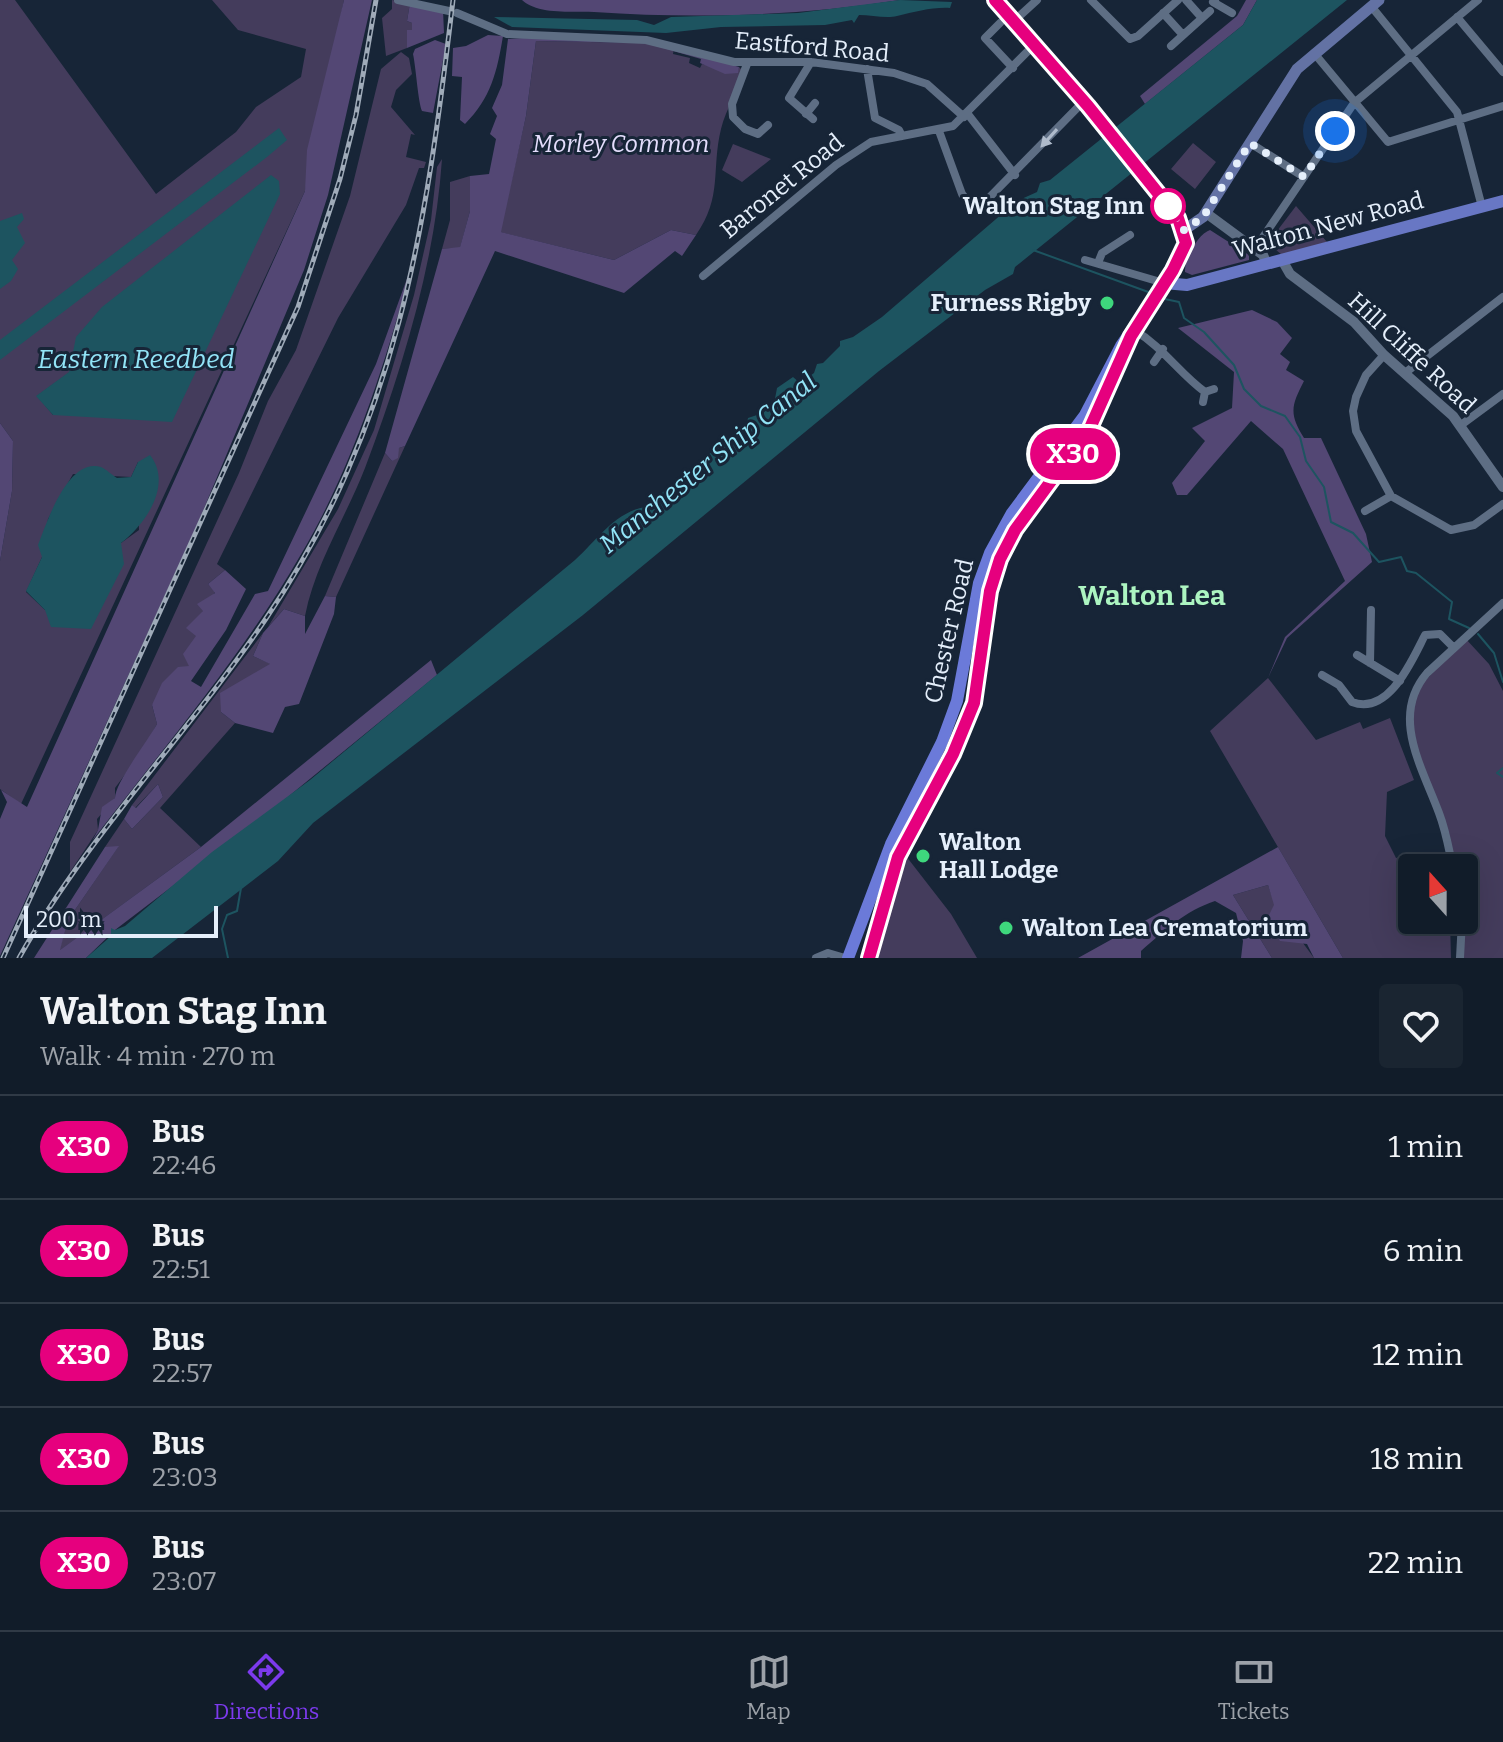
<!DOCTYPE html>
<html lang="en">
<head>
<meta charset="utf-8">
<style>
	:root { --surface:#111c29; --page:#1a2531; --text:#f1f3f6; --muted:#9ca1a8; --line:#303a46; --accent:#7c3aed }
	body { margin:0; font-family:Bitter,serif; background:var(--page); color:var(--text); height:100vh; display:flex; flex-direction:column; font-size:30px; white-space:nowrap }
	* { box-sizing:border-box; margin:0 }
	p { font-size:26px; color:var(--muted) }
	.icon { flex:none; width:44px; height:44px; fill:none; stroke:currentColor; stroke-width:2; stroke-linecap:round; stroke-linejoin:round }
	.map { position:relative; height:958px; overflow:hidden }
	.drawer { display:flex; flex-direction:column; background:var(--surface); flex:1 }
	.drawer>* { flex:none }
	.badge { padding:0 16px; border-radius:26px; font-size:28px; line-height:52px }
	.needle { width:52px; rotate:339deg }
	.buttons { position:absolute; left:1398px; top:854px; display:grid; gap:16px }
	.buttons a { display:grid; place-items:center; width:80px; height:80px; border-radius:8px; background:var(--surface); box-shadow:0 8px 32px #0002,0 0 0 2px var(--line); font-size:40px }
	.scale { position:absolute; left:24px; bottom:20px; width:194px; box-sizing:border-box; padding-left:8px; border:4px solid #e5effb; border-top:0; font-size:22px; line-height:28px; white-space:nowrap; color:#e5effb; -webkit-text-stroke:6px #172537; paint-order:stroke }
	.you { position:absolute; width:40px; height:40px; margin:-20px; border:6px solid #fff; border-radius:50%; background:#1a73e8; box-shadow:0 0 0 12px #1a73e833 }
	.map>.badge { position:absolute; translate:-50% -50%; box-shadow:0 0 0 4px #fff }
	.round { display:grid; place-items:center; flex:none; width:84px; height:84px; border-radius:8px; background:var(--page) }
	.head { display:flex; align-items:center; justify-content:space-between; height:136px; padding:0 40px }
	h1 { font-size:38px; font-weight:700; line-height:60px }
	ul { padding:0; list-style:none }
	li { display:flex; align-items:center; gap:24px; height:104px; padding:0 40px; border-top:2px solid var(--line) }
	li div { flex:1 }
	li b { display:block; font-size:30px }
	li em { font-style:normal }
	li .badge { min-width:88px; font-weight:700; text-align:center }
	.tab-bar { display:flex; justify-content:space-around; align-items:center; height:112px; border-top:2px solid var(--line); background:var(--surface); font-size:22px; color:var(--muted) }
	.tab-bar a { display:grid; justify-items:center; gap:4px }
	.tab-bar .on { color:var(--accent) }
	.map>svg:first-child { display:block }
	.green { fill:#443c5c; fill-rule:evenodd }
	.forest { fill:#534774 }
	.water { fill:#1d5460 }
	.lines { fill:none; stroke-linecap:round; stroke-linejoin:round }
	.stream { stroke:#1d5460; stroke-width:2 }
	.minor { stroke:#5e6e84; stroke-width:8 }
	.tertiary { stroke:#5e6e84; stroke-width:10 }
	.secondary { stroke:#6372a4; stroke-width:11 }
	.primary { stroke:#6877c4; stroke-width:12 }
	.trunk { stroke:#6b7ad9; stroke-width:12 }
	.rail-casing { stroke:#9fabb9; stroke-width:5 }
	.rail { stroke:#172537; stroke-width:2; stroke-dasharray:6; stroke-linecap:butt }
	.oneway { fill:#afbbcb }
	.line-casing { stroke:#fff; stroke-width:18 }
	.line { stroke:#e6007e; stroke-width:12 }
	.walk { stroke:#e5effb; stroke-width:8; stroke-dasharray:0 14.4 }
	.stop-dot { fill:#fff; stroke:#e6007e; stroke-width:4 }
	.poi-dot { fill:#3ed77d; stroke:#172537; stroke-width:3 }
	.labels { text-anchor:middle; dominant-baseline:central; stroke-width:6; stroke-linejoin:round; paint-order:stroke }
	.street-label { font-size:24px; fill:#e5effb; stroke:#172537 }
	.park-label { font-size:24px; font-style:italic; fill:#e4ddfc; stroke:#172537 }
	.stop-label { font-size:24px; font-weight:bold; fill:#e5effb; stroke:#172537; text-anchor:end }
	.poi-label { font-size:24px; font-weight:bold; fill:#e5effb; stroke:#172537; text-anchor:start }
	.water-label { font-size:26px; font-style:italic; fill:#92e4f7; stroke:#172537 }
	.quarter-label { font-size:28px; font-weight:bold; fill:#adf5c1; stroke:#172537 }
</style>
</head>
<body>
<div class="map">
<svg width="1503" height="958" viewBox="0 0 1503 958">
	<rect width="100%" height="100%" fill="#172537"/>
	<path class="green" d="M0,0H15L156,194L236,132L256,107L301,77L306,49L238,30L212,0H344L305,191L21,804L0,789V561L12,491L13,441L0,423ZM70,372L53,415L37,396ZM138,462L139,530L121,543L120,555L45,610L26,592L42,557L48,519L73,474L131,477Z
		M392,0L410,3L407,21L412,23V30H407V48L386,56L382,18L392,9Z
		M536,41L645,43L674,48L673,54L690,58L689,63L700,68L702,64L737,73L739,67L743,71C738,91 726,109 721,129C711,170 723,196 696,235L671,230L614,260L500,232L526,116Z
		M401,52L409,58L412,74L396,90L391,107L415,135L411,134L406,157L426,162L424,168H419L406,205L338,318L217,564L225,570L208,584L215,592L203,611L190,666L152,705L157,724L141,753L115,788V798L97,819L98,830L70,872V842L239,473L268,401L296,350L350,196L381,69Z
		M1193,143L1216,162L1195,189L1171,169Z
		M733,144L771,159L742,182L722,170Z
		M442,159C435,263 402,370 365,468C346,517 315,564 305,616L284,609L268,627L338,509L374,430L414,295L431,220L437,167Z
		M470,176V211L460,248L442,249L450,220V182Z
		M1296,206L1327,242L1282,255L1268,243Z
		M405,446L336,597L325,596L385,453L392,461L399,448Z
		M263,633L253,656L271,664L221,712L235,723L160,808L201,847L59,951L68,920L118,847H105L124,819L132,829L163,797L158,784L135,808L132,805Z
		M1465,638L1489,664L1503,691V958H1460L1464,868H1453L1415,748L1412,695Z
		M1268,678L1316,740L1360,722L1363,729L1390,718L1414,780L1387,792L1385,836L1396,858L1408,855L1418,868H1412V920H1450L1451,958H1343L1210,731Z
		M906,856L951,914L977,958H878L892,885Z
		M1268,885L1275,905L1314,958H1272L1233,895Z"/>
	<path class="forest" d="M344,0H372L328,195L304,270L197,525L0,956V819L7,802L1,790L27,807L305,191L307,150Z
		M522,0H900C797,16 698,19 594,12C573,11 538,15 522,0Z
		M1246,0H1257L1243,25L1145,104L1140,96L1237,16Z
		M410,3L443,10L444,33L407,48V30H412V23L407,21Z
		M488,35L503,36C497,72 491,98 465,124L460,120L462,77L452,76L453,48L466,46Z
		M523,38L646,40L739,67L738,73L725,74L700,63L701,59L645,43L536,41L526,116L501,232L614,260L671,230L696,235L682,256L675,251L624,293L495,251L405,446L399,448L398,458L392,461L385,453L442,249L460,247L470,211V176L489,174L496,139L490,134L497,116L492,108L502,85L508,39Z
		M435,40L446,44L433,113L422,111C418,102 416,68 413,54L415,49Z
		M1210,230L1249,255V260L1192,275L1185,272C1184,259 1198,234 1210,230Z
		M413,262C385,364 354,465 300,556C241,658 163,748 92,841L98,830L102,807L115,798C115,783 147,742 157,724L152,705L162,683L178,667L189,666L183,654L196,636L186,628L203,611L197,604L215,593L208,584L225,570L246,589L226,630L191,681L201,687L255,594L268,591L376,364Z
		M1252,310L1277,322L1292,338L1280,354L1290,362L1286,370L1304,381C1291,406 1289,414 1304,438H1321L1366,534L1372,562L1287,638L1268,678L1285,637L1345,581L1283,449L1251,421L1187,495H1177L1172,483L1205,441L1192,428L1232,408L1234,372L1178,328Z
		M0,423L13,441L12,491L0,561Z
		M325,596L336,597L334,614L299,704L285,707L273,733L235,723L221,712L220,693L270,664L253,656L263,633L284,609L305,616V634Z
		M431,660L437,675L267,814L115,930L86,958H34L105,847L119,846L68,920L60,950L201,847Z
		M158,784L163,797L132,829L124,819L132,805L136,808Z
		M1278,847L1343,958H1314L1307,944L1280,941L1267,919L1274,905L1268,885L1233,895L1272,958H1241L1243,941L1236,913L1215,901C1185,911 1165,930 1141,951V958H1078Z"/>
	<path class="water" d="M900,0L952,2L950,8C932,7 915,12 897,16C887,19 871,15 859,15L854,23L852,20L825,25L721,27L666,33L512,27L494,17L637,20L654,25L671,17L798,13Z
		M1257,0H1347L1015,267L1013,274L985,290L879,371L583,615L313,823L278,861L152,958H86L111,936V928L115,930L125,926L212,852L310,780L575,560C596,541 615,512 645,507L747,423L748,418L763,413L774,404L777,388L793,377L800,383L814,373L817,364L823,363L840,346V341L853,337L882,317L1017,201L1037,192L1040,183L1050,180L1243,25Z
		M279,128L287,140L267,157L0,360V340Z
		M271,175L279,181L280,194L172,422L53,415L36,396L69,372L76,337L102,307Z
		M22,213L24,219L17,227L25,243L12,260L18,269L11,281L0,289V221Z
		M150,455C173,484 146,524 121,543L124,564L91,629L51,627L45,610L26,591L42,557L38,545C47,522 68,457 101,467C106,469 112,475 117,478L131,477L138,462Z"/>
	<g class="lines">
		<path class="stream" d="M1033,250L1151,293
			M1160,298L1179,302L1184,318L1204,332L1234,365L1244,389L1261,406L1285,416L1300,437L1306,461L1324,487L1331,522L1353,533L1379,562L1401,557L1407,571L1416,573L1452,602L1449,619L1469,628
			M1478,634L1494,653L1503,682
			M1503,768L1497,773L1503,777
			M228,958L222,929L227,915L237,911L241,888"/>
		<path class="minor" d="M398,0L449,11
			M1091,0L1130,39L1138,36L1178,0
			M1186,0L1202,18
			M1215,0L1213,2L1232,13
			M1371,6L1457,112L1482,207
			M457,13L507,34L646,40L734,62H811L894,73L927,84L964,117
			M1163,13L1183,35
			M1457,17L1503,72
			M1014,21L1037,0
			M1000,23L985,38L1013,68
			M1171,46L1210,11
			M1314,53L1388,142L1503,106
			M811,62L789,98L813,119
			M747,64L732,104L733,117L745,129L758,134L768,125
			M867,69L875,118L899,130L902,136
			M967,113L1015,175
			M806,114L815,103
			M939,131L962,194L972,207H980L1084,101
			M1250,143L1304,177
			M1255,249L1354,103L1478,0
			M1085,260L1164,283
			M1098,263L1102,253L1130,235
			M703,276L836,165L871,142L953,126L1035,44
			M1134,330C1163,347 1179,373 1205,392
			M1384,355L1366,375L1356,397L1353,411L1356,431L1391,496L1451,530L1474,525L1503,504
			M1154,362L1163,349
			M1405,373L1503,297
			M1203,402L1205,392L1214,389
			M1461,425L1503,394
			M1365,511L1391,496
			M1357,655L1400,681
			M1370,663L1371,610
			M1322,675L1339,685L1352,702C1389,716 1412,660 1425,635L1440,634L1454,648
			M1453,868C1449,850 1446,831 1439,813C1422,767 1390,716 1427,673L1503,603
			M816,958L828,953L845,958
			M1460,958L1462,920"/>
		<path class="tertiary" d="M1206,213L1263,255L1267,264
			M1282,260L1290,274L1354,322L1384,355L1453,416L1503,487"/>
		<path class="secondary" d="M1184,230L1203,217L1297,69L1379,0"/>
		<path class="primary" d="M1164,283L1187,285L1503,201"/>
		<path class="trunk" d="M848,958L891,844L942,742L957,701L979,583L990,553L1012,513L1085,415L1121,346L1173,270L1186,243L1178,218L1050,61L994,0
			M869,958L898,857L953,754L974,703L990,591L1000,559L1015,530L1090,428L1128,347"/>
		<g class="rail-casing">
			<path id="rail" d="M3,958L298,307L340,179L356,115L376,0
				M19,958C87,836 187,735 265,620C398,424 426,229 453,0"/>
		</g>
		<use href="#rail" class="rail"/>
	</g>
	<defs><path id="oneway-solid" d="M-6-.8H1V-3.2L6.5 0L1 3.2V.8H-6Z" transform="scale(2)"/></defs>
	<use class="oneway" href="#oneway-solid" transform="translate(1049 138) rotate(132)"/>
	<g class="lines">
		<g class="line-casing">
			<path id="line" d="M869,958L898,857L953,754L974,703L990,591L1000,559L1015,530L1090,428L1131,336L1173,270L1186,243L1178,218L1088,106L995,0"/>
		</g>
		<use href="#line" class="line"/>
		<path class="walk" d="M1168,206L1184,230L1203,217L1250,143L1304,177L1335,131"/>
	</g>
	<circle class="stop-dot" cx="1168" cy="206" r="16"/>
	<g class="poi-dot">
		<circle cx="1107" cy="303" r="8"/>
		<circle cx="923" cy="856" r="8"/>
		<circle cx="1006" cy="928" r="8"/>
	</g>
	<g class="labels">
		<g class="street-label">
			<text transform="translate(812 47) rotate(5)">Eastford Road</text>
			<text transform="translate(782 186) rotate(-39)">Baronet Road</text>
			<text transform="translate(1328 225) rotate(-15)">Walton New Road</text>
			<text transform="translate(1412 353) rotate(43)">Hill Cliffe Road</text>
			<text transform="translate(949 631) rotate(-77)">Chester Road</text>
		</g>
		<g class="park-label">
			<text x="621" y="144">Morley Common</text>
		</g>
		<g class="stop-label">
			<text x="1144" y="206">Walton Stag Inn</text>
		</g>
		<g class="poi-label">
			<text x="1091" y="303" text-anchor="end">Furness Rigby</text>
			<text x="939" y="842">Walton<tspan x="939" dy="28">Hall Lodge</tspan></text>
			<text x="1022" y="928">Walton Lea Crematorium</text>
		</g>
		<g class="water-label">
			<text x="136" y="359">Eastern Reedbed</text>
			<text transform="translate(708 463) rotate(-39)">Manchester Ship Canal</text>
		</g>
		<g class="quarter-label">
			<text x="1152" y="595">Walton Lea</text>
		</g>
	</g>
</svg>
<div class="buttons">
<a><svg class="needle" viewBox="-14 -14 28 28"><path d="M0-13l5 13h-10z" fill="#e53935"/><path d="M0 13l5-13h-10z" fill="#9ca1a8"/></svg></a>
</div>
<div class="scale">200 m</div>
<div class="you" style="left:1335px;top:131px"></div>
<b class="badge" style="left:1073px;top:454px;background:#e6007e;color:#fff">X30</b>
</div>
<section class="drawer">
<div class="head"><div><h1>Walton Stag Inn</h1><p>Walk · 4 min · 270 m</p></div><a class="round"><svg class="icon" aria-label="heart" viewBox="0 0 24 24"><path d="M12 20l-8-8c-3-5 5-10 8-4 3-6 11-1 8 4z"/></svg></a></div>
<ul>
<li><span class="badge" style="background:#e6007e;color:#fff">X30</span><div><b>Bus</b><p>22:46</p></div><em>1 min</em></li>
<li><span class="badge" style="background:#e6007e;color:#fff">X30</span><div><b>Bus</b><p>22:51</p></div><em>6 min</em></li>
<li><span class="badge" style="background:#e6007e;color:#fff">X30</span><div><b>Bus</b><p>22:57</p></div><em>12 min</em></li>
<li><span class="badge" style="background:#e6007e;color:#fff">X30</span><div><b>Bus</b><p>23:03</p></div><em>18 min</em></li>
<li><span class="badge" style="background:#e6007e;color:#fff">X30</span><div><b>Bus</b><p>23:07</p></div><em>22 min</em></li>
</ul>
</section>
<nav class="tab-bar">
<a class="on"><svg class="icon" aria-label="directions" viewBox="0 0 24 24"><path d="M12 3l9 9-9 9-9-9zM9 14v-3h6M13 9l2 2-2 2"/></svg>Directions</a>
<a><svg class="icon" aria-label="map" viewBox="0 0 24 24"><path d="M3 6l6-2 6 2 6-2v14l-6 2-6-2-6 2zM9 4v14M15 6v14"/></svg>Map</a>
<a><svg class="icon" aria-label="tickets" viewBox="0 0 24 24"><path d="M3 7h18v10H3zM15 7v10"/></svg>Tickets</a>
</nav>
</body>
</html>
